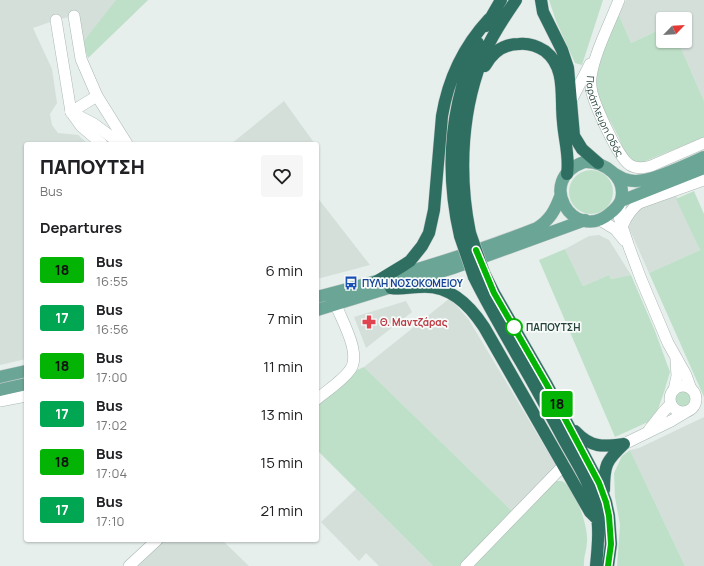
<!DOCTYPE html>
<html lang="en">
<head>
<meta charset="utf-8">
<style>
	:root { --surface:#fff; --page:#f6f6f6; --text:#202124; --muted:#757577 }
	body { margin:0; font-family:Manrope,sans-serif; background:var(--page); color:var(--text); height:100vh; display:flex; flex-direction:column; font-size:15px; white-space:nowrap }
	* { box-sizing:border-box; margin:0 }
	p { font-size:13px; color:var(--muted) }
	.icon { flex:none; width:22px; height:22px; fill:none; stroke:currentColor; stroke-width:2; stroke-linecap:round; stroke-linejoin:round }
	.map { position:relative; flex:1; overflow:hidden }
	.panel { position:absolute; left:24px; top:142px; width:295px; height:400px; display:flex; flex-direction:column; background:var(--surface); border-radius:4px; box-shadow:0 1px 3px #0004 }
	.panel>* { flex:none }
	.badge { padding:0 8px; border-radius:3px; font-size:14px; line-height:26px }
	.needle { width:26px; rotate:65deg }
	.controls { position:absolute; left:656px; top:12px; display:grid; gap:8px }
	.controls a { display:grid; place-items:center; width:36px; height:36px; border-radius:4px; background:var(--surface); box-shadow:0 1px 3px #0004; font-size:20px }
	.map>.badge { position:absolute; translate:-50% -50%; box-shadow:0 0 0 2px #fff }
	h2 { padding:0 16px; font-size:15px; line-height:36px }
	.round { display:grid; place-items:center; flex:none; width:42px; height:42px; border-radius:4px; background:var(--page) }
	.overview { display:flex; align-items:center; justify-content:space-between; height:68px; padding:0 16px }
	h1 { font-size:19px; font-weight:800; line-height:30px }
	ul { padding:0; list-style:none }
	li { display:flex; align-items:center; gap:12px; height:48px; padding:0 16px }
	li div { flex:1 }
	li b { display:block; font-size:15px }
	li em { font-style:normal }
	li .badge { min-width:44px; font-weight:700; text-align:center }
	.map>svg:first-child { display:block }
	.built { fill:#d4dfda }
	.green { fill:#bfe0c8 }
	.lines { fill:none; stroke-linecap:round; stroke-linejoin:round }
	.minor-casing { stroke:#a8b8b2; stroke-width:12 }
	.major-casing { stroke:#c2cac8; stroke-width:13 }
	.highway-casing { stroke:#c2cac8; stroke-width:13 }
	.minor { stroke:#fff; stroke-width:11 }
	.major { stroke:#6aa596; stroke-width:12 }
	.highway { stroke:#2f6f62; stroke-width:12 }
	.highway-bridge-casing { stroke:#c2cac8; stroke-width:13; stroke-linecap:butt }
	.highway-bridge { stroke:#2f6f62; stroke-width:12 }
	.line-casing { stroke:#fff; stroke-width:9 }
	.line { stroke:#04b404; stroke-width:6 }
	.stop-dot { fill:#fff; stroke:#04b404; stroke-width:2 }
	.labels { text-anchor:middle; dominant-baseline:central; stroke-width:3.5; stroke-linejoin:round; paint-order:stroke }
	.street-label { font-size:10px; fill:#24423a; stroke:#f7fbf9 }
	.transit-label { font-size:10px; font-weight:bold; fill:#164399; stroke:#f7fbf9; text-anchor:start }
	.health-label { font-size:10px; font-weight:bold; fill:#be3a42; stroke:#f7fbf9; text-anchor:start }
	.stop-label { font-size:10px; font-weight:bold; fill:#24423a; stroke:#f7fbf9; text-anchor:start }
</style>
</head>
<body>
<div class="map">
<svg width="704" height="566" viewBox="0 0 704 566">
	<rect width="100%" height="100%" fill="#e6efeb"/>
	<path class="built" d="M0,0H148L88,58L83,42L78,15L56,20L33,28L52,69L57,103L50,114L52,125L58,133L78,135L88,144H26V359L0,365Z
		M626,0H704V101L678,41H685V19H663V28L631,43L619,15Z
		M284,101L315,144H231Z
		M676,195L700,250L649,273L629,228L630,223L633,214L639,208Z
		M317,197L370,265L317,279Z
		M599,235L609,240L631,275L611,279L609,275L583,286L565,249L589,236Z
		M450,298L469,320L557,467L513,512L364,367Z
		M406,301L412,312L366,348L354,317Z
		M704,417V566H685L630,450L639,448Z
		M356,489L433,566H379L366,553L359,561L321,522Z
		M160,540H222L249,566H132Z"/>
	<path class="green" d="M116,0H148L88,58L83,42Z
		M549,0H603L582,65L575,63L556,21Z
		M619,15L631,43L663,28V41H678L704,101V137L641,163C627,161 623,148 618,136C611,122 601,107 597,91C592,68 610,36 619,15Z
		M569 192a22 22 0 1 1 44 0a22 22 0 1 1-44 0Z
		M694,191L704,214V397L649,273L700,250L676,199Z
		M565,249L583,286L609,275L611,279L631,275L655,331L670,372L664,392L658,409L648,422L615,437L539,260Z
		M364,367L513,512L461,566H433L317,450V402L357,370Z
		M674 399a9 9 0 1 1 18 0a9 9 0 1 1-18 0Z
		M630,450L685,566H617L620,525L615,497L614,473L622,456Z
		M556,481C558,481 560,481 562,481C575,487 587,524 587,538C588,547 583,557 584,566H472Z"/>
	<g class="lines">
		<g class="minor-casing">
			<g id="minor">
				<path id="s1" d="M619,0C610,23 594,54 591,77C590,83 591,88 592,93C596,107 618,158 630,165C636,169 644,168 651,166L704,143"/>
				<path d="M74,16L81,59L97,96L127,144"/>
				<path d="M56,20L71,112L81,126L102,144"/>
				<path d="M571,101L590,64"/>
				<path d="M71,112L94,124L121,144"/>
				<path d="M71,112L97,96"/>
				<path d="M621,201L619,217L629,247L641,279L668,343L686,375L691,389"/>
				<path d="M600,220L615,229L624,240"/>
				<path d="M622,227C626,217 630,210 639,203L704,180"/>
				<circle cx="683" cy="399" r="13"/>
				<path d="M674,390L677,376L676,360"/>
				<path d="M317,399C328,390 342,381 350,370C362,354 342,321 336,305"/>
				<path d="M0,401L26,396"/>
				<path d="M649,430L664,411L671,404"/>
				<path d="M624,444L671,421L686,412"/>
				<path d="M129,566L157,540"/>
				<path d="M466,566L564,465"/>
			</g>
		</g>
		<g class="major-casing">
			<path id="major" d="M584,162C604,161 627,177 621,200C619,205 613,211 609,214C574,243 534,180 584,162Z
				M615,174C622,178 627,181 635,181C650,182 689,164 704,157
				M621,201L704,168
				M317,297C392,278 466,256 537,228C550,220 555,210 560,197
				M317,310L453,268L585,220
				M0,377L26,371
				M0,390L26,384"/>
		</g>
		<g class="highway-casing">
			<path id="highway" d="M541,0L543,12L562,50L568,68L574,136L582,149L598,163
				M486,26L501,0
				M485,66C492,53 503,44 519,44C528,43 537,46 545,51C567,68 560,98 563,122C564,139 570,157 567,174
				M470,233C458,174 461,106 486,50C494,32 505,16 516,0
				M460,236C445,171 450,105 478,43
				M484,273L494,293L547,385L599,483L606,502L609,516L611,544L608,566
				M474,277C487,304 503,330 518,357C534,384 549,412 564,440C575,460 590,482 595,505C600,525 598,546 596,566
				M376,282L404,265L410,261L422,246L429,233L434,210L442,116C448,80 464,46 489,19
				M391,288C401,290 409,287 419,287C449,284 469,304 484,327L590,512L598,520
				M575,431C591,448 603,447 624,444
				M604,490C604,465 606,461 624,444"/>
		</g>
		<use href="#minor" class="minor"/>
		<use href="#major" class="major"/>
		<use href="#highway" class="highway"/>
		<g class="highway-bridge-casing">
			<path id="highway-bridge" d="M470,233L484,273
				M460,236L474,277"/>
		</g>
		<use href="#highway-bridge" class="highway-bridge"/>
	</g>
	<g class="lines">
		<g class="line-casing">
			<path id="line" d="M476,250L494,293L547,385L599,483L606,502L609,516L611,544L608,566"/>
		</g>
		<use href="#line" class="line"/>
	</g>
	<defs>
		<g id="bus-bare" transform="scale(1.08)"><path d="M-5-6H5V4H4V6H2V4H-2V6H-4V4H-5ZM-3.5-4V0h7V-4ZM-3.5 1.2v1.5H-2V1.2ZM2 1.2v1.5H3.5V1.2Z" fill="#1a4fb4" stroke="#f7fbf9" stroke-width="2.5" paint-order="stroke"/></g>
		<g id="pharmacy-bare" transform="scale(1.08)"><path d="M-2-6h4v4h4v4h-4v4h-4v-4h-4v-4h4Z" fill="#e0444e" stroke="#f7fbf9" stroke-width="2.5" paint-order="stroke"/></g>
	</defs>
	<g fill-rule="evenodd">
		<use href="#bus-bare" x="351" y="283"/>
		<use href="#pharmacy-bare" x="369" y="322"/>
	</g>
	<circle class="stop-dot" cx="514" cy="327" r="8"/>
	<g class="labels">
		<g class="street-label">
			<text stroke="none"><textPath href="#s1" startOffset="124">Παράπλευρη Οδός</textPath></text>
		</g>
		<g class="transit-label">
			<text x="362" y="283">ΠΥΛΗ ΝΟΣΟΚΟΜΕΙΟΥ</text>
		</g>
		<g class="health-label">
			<text x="380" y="322">Θ. Μαντζάρας</text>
		</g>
		<g class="stop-label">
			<text x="526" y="327">ΠΑΠΟΥΤΣΗ</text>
		</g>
	</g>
</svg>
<div class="controls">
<a><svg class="needle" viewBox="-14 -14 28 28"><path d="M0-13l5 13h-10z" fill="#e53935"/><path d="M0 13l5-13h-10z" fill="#757577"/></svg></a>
</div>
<b class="badge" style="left:557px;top:404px;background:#04b404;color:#111">18</b>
<section class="panel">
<div class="overview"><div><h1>ΠΑΠΟΥΤΣΗ</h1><p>Bus</p></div><a class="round"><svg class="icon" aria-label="heart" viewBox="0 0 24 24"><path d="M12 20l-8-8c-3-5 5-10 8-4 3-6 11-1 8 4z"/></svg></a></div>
<h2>Departures</h2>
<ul>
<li><span class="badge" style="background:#04b404;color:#111">18</span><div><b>Bus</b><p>16:55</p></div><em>6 min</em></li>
<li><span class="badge" style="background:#00a651;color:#fff">17</span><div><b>Bus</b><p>16:56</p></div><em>7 min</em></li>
<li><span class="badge" style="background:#04b404;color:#111">18</span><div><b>Bus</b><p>17:00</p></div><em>11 min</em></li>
<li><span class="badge" style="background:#00a651;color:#fff">17</span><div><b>Bus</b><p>17:02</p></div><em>13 min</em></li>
<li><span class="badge" style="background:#04b404;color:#111">18</span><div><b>Bus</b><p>17:04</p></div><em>15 min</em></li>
<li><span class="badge" style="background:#00a651;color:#fff">17</span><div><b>Bus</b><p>17:10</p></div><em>21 min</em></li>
</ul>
</section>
</div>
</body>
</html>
